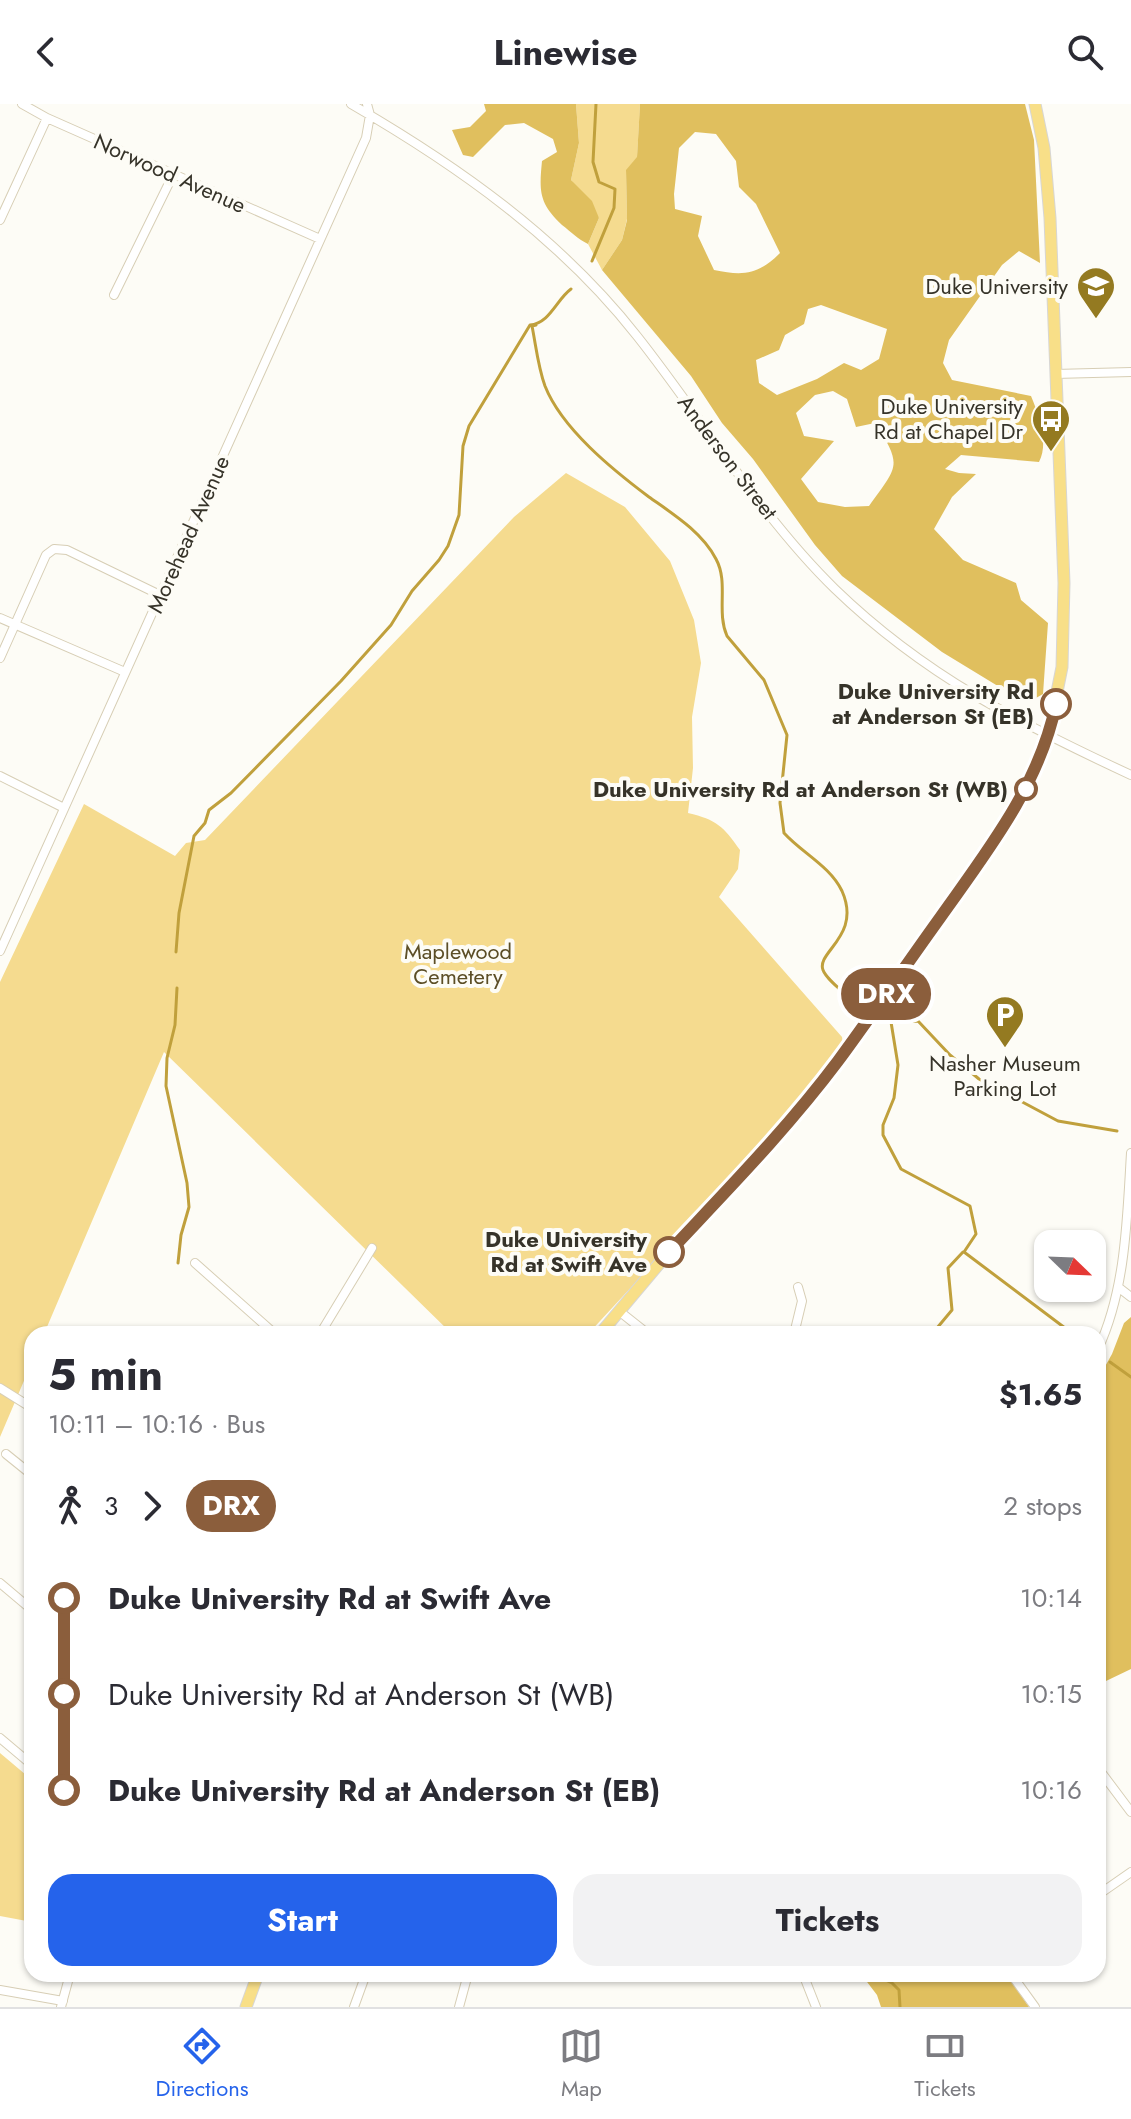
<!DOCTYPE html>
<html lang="en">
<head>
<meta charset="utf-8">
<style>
	:root { --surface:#fff; --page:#f2f2f3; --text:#2b2b33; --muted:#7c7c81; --line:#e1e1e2; --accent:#2563eb }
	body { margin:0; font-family:Jost,sans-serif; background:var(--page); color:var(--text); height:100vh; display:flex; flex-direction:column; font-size:30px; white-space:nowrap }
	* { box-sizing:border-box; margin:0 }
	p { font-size:26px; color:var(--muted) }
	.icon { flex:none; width:44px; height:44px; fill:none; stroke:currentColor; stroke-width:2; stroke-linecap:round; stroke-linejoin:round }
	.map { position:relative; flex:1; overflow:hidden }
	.panel { position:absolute; left:24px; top:1222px; width:1082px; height:656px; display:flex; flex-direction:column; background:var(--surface); border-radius:24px; box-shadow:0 2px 6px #0004 }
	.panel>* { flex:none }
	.badge { padding:0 16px; border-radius:26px; font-size:28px; line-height:52px }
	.needle { width:52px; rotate:113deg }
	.tools { position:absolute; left:1034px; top:1126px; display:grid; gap:16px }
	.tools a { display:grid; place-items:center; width:72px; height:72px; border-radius:16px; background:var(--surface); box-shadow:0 2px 6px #0004; font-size:40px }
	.map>.badge { position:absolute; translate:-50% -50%; box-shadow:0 0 0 4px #fff }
	.legs { display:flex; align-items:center; gap:12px; height:88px; padding:0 24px; font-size:26px }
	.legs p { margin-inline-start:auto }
	.headline { display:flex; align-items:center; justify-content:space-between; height:136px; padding:0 24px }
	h1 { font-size:44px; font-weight:700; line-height:60px }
	.button { display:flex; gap:16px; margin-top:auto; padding:16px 24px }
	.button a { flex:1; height:92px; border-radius:24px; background:var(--accent); color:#fff; font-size:32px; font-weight:700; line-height:92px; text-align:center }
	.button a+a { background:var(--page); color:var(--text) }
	ul { padding:0 24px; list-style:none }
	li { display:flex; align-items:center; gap:28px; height:96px; font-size:30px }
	li i { display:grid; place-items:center; width:12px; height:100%; margin:0 10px; background:currentColor }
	li i::after { content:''; width:20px; height:20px; margin:-10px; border:6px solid; border-radius:50%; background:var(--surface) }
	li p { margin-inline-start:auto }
	li:first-child i { background:linear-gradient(#0000 50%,currentColor 0) }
	li:last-child i { background:linear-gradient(currentColor 50%,#0000 0) }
	header { display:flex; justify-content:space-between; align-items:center; height:104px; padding:0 24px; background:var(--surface); font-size:36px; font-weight:700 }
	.tabs { display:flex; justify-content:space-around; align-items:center; height:112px; border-top:2px solid var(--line); background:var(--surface); font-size:22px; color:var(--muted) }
	.tabs a { display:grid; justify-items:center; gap:4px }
	.tabs .selected { color:var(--accent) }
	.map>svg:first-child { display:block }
	.green { fill:#f5db8f }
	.forest { fill:#e0bf5e; fill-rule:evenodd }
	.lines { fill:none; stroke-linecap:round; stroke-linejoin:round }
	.stream { stroke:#c0a03c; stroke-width:3 }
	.minor-casing { stroke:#d7ceb5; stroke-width:10 }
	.major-casing { stroke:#d7d6d4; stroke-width:13 }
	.minor { stroke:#fff; stroke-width:8 }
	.major { stroke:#f8df88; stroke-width:11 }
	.line-1-casing { stroke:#fff; stroke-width:18 }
	.line-1 { stroke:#8b5e3c; stroke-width:12 }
	.stop-1-dot { fill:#fff; stroke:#8b5e3c; stroke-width:4 }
	.labels { text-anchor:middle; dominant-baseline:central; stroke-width:8; stroke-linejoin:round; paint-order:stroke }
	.street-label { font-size:22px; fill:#363329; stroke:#fdfcf6 }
	.poi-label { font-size:22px; fill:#363329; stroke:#fdfcf6; text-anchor:end }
	.stop-label { font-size:22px; font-weight:bold; fill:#363329; stroke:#fdfcf6; text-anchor:end }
	.park-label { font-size:22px; fill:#5c4e26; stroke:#fdfcf6 }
</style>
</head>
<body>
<header><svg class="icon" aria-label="back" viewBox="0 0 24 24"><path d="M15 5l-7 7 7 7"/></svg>Linewise<svg class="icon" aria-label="search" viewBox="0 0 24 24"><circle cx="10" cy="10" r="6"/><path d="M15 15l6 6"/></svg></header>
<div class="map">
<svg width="1131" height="1903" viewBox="0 0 1131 1903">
	<rect width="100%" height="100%" fill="#fdfcf6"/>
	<path class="green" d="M576,0H640L637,54L626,67L627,115L622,136L602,166L588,140L599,114L571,76L579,39Z
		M566,369L625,403L670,457L694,516L701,559L692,613L693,664L688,709C717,716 723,722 740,746L738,765L719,793L842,933L843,941L760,1044L588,1230H452L164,948L44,1230H32V1258L0,1333V878L84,700L175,752L186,739L205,736L514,413Z
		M0,1649L32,1676V1818L0,1812Z"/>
	<path class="forest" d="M484,0H576L579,39L571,76L592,97L599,114L588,140C578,135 571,128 562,121C539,99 539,88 542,57L557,48L553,35L524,19L505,21L473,53L463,51L452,26L470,23L486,7Z
		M640,0H1025L1034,36L1040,159L1019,147L1002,161L949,236L943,259L952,276L1031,292C1039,311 1049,339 1039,358L961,351L945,365L959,369L976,370L952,393L934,425L963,456L1016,479L1021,496L1048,519L1043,590L1029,598L1006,587L942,548L842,472L815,441L753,355L722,319L691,272L602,166L622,136L627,116L626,66L637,53ZM695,28L716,30L736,57L739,83L756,100L780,149C758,171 743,172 714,166L698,132L702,112L675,105L674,90L679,44ZM821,201L887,225L879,255L861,266L844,259L817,275L777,291L759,279L756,256L779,246L785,231L804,220L808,205ZM833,287L847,295L856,323L875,319C903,362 898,362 869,402L845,403L818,398L801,375L834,337L804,332L796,309L815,291Z
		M1131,1213V1565L1106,1577L1098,1587V1275L1112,1250L1124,1219Z
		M861,1870H1006L1029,1903H881L877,1891Z"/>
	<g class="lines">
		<path class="stream" d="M592,157L614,104L615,85L599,78L593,58L596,0
			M536,221L532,222C536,242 538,263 545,282C562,325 613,366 649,393C673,410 702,428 716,455C729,479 716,507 727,532L764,576L787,631L780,699L784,729C802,749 830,762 842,787C862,832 816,848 823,866C827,877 849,892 858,901
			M176,848L179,809L194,732L205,719L209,706L231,689L341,577L391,521L412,487L439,456L448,442L459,411L463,342L469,322L530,221C550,219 556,196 571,185
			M177,884L175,921L167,954L166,982L187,1079L189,1103L181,1131L178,1159
			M932,1230L952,1206L948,1164L963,1148
			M1073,1230L964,1148L976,1130L970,1102L901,1065L883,1031V1021L894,994L898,961L891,918L918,917L950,951L979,975L1058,1017L1117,1027
			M1110,1258L1131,1273
			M878,1870L879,1873L892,1879L899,1886L900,1903"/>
		<g class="minor-casing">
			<path id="minor" d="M22,0L47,14L320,135
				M351,0C458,62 560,134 637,232C702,314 760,412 835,485C925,572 1019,619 1131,671
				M0,116L47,14
				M114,191L173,71
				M1055,270L1131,268
				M0,514L125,568
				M0,554L46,451L54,445L67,446L160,491
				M0,672L64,704
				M0,847L366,34L370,11L367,0
				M195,1159L275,1230
				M1118,1183L1131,1193
				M619,1207L648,1230
				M320,1230L372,1144
				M794,1230L802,1197L798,1183
				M1098,1245C1126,1185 1127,1114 1131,1049
				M0,1284L32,1304
				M6,1350L32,1371
				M0,1479L32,1506
				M0,1634L32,1661
				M1098,1664L1131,1708
				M1098,1791L1131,1768
				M803,1870L816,1903
				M1011,1870L1035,1903
				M0,1886L63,1897
				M61,1903L70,1870
				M354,1903L366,1870
				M459,1903L468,1870"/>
		</g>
		<g class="major-casing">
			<path id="major" d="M600,1230L669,1148L764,1048L838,958L999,730L1026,685L1048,633L1062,563L1064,479L1050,114L1044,44L1035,0
				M246,1903L258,1870"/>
		</g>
		<use href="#minor" class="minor"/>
		<use href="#major" class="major"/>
	</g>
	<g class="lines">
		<g class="line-1-casing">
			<path id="line-1" d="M669,1148C727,1086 787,1025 838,957C872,911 904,864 937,818C985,750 1039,683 1056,600"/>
		</g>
		<use href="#line-1" class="line-1"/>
	</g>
	<defs>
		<g id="university-pin" transform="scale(2)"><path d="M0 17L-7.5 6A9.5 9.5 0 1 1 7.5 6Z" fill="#947a21" stroke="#fdfcf6"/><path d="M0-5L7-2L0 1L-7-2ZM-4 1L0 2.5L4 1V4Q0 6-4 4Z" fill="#fff"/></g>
		<g id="bus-pin" transform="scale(2)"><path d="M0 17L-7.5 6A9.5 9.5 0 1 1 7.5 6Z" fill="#947a21" stroke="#fdfcf6"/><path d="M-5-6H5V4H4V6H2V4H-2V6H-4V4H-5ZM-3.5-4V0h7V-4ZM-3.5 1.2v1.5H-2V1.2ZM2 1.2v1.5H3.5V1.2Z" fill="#fff"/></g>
		<g id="parking-pin" transform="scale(2)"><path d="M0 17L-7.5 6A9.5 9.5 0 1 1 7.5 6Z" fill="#947a21" stroke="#fdfcf6"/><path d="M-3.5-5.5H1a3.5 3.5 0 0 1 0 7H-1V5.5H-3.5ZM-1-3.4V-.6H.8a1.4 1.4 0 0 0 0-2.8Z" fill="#fff"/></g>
	</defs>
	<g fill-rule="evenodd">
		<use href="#university-pin" x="1096" y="182"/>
		<use href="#bus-pin" x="1051" y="315"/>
		<use href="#parking-pin" x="1005" y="911"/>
	</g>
	<g class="stop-1-dot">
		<circle cx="1056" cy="600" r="14"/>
		<circle cx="1026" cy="685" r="10"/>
		<circle cx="669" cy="1148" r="14"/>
	</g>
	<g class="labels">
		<g class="street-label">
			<text transform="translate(170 69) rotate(24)">Norwood Avenue</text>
			<text transform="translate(728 353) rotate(53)">Anderson Street</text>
			<text transform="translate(188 430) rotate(-66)">Morehead Avenue</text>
		</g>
		<g class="poi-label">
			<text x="1068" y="182">Duke University</text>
			<text x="1023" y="302">Duke University<tspan x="1023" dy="25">Rd at Chapel Dr</tspan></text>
			<text x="1005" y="959" text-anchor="middle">Nasher Museum<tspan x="1005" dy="25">Parking Lot</tspan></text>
		</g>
		<g class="stop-label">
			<text x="1034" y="587">Duke University Rd<tspan x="1034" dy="25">at Anderson St (EB)</tspan></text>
			<text x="1008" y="685">Duke University Rd at Anderson St (WB)</text>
			<text x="647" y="1135">Duke University<tspan x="647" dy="25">Rd at Swift Ave</tspan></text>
		</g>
		<g class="park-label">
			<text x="458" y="847">Maplewood<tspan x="458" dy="25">Cemetery</tspan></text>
		</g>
	</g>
</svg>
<div class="tools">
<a><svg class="needle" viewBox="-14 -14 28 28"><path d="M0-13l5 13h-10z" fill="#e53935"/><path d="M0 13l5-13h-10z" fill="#7c7c81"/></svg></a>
</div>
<b class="badge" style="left:886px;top:890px;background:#8b5e3c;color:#fff">DRX</b>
<section class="panel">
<div class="headline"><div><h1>5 min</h1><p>10:11 – 10:16 · Bus</p></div><b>$1.65</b></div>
<div class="legs"><svg class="icon" aria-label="walk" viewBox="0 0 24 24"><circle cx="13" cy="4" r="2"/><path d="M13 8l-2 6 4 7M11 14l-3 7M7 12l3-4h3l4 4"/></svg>3<svg class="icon" aria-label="forward" viewBox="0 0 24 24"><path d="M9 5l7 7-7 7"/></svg><b class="badge" style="background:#8b5e3c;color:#fff">DRX</b><p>2 stops</p></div>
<ul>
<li><i style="color:#8b5e3c"></i><b>Duke University Rd at Swift Ave</b><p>10:14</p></li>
<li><i style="color:#8b5e3c"></i><span>Duke University Rd at Anderson St (WB)</span><p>10:15</p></li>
<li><i style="color:#8b5e3c"></i><b>Duke University Rd at Anderson St (EB)</b><p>10:16</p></li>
</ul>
<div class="button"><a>Start</a><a>Tickets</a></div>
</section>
</div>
<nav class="tabs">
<a class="selected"><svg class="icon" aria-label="directions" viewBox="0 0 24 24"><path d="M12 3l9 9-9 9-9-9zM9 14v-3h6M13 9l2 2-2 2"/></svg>Directions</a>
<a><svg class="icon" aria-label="map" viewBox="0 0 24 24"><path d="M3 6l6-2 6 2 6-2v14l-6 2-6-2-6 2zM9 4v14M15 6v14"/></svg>Map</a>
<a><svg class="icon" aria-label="tickets" viewBox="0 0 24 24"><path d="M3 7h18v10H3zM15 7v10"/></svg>Tickets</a>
</nav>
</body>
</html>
